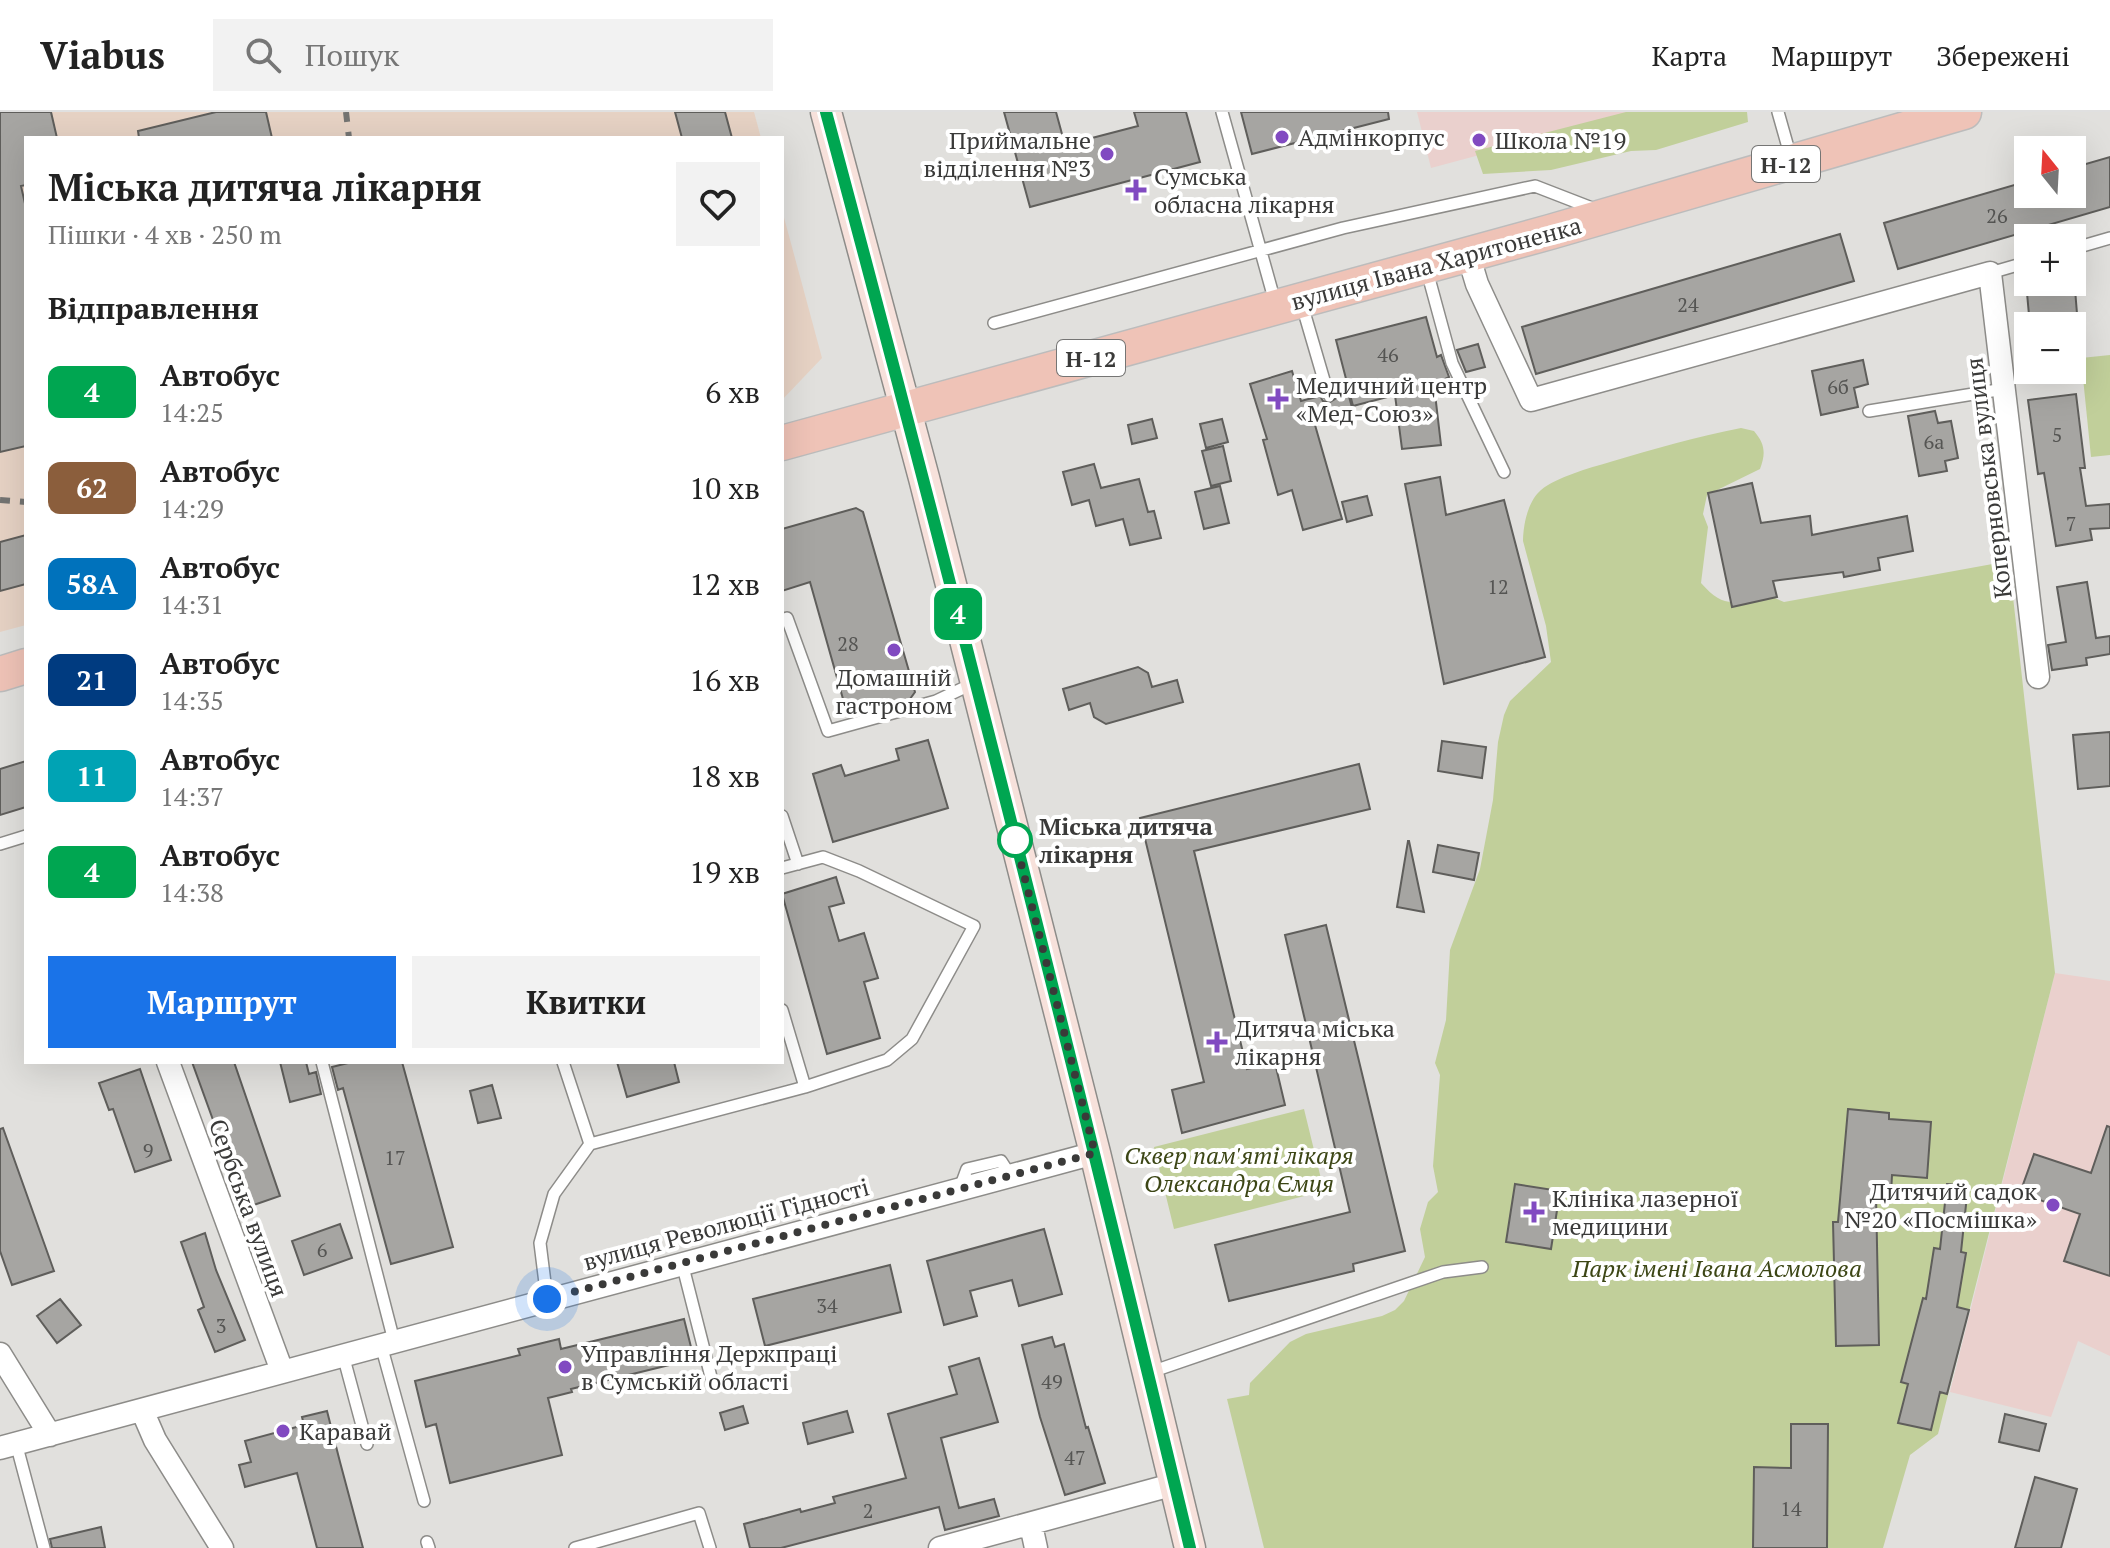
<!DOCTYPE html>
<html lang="uk">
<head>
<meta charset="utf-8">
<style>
	:root { --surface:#fff; --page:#f2f2f2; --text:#222; --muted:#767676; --line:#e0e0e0; --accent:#1a73e8 }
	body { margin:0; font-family:"PT Serif",serif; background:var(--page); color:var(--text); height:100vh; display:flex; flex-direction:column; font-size:30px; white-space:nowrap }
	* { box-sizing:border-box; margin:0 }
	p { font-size:26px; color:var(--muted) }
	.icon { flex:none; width:44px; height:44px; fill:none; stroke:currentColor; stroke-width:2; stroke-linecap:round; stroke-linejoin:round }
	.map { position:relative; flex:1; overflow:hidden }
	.side { position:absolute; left:24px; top:24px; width:760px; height:928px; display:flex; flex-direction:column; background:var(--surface); border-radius:0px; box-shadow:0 8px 32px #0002 }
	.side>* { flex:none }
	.badge { padding:0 16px; border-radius:12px; font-size:28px; line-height:52px }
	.needle { width:52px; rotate:342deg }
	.buttons { position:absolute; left:2014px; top:24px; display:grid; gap:16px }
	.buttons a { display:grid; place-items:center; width:72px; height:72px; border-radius:0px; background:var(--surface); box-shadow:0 8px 32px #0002; font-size:40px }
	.you { position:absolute; width:40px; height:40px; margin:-20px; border:6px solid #fff; border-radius:50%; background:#1a73e8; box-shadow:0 0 0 12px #1a73e833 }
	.map>.badge { position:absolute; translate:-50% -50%; box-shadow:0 0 0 4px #fff }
	h2 { padding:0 24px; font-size:30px; line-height:72px }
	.round { display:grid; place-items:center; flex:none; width:84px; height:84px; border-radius:0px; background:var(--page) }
	.summary { display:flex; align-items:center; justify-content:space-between; height:136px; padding:0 24px }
	h1 { font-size:38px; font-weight:700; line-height:60px }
	.primary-button { display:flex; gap:16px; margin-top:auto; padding:16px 24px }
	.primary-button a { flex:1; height:92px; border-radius:0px; background:var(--accent); color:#fff; font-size:32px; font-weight:700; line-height:92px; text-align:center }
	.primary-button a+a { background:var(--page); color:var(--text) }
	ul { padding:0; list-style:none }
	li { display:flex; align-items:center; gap:24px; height:96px; padding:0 24px }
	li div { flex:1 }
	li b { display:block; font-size:30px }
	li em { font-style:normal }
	li .badge { min-width:88px; font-weight:700; text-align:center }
	header { display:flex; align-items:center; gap:48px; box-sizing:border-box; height:112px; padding:0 40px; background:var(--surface); border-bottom:2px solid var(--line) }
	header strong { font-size:38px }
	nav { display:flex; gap:44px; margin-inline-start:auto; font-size:28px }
	.search { width:560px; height:72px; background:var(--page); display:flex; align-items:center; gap:20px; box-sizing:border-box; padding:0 28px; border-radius:0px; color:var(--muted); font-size:30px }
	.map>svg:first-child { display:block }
	.industrial { fill:#e6d2c4 }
	.education { fill:#ead0cd }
	.green { fill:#c1cf9a }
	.building { fill:#a6a5a2; stroke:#5f5e5b; stroke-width:2 }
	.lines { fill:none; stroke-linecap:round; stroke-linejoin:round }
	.lane-casing { stroke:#8d8c89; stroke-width:14 }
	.street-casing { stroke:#8d8c89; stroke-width:25 }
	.secondary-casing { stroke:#8d8c89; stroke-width:33 }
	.primary-casing { stroke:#bcbcbc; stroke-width:37 }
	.lane { stroke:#fff; stroke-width:11 }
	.street { stroke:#fff; stroke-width:22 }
	.secondary { stroke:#f7e1db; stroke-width:30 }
	.primary { stroke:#efc3b7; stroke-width:34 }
	.rail { stroke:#747472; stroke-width:6; stroke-dasharray:10 10; stroke-linecap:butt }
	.line-casing { stroke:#fff; stroke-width:18 }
	.line { stroke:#00a651; stroke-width:12 }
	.walk { stroke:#3a3a39; stroke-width:8; stroke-dasharray:0 14.4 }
	.poi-dot { fill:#814ac1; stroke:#fff; stroke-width:3 }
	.stop-dot { fill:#fff; stroke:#00a651; stroke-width:4 }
	.labels { text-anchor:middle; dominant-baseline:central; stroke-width:8; stroke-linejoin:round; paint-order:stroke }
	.number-label { font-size:20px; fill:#555553 }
	.shield { fill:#fff; stroke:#757574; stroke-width:2 }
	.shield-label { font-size:22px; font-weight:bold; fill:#3a3a39 }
	.poi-label { font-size:24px; fill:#3a3a39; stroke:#fff; text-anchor:start }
	.street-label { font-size:24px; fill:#3a3a39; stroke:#fff }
	.stop-label { font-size:24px; font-weight:bold; fill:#3a3a39; stroke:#fff; text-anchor:start }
	.park-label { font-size:24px; font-style:italic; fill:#3c4615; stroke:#fff }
</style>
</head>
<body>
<header>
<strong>Viabus</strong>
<div class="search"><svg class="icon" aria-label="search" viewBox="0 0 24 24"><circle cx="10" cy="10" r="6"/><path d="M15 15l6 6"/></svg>Пошук</div>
<nav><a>Карта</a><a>Маршрут</a><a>Збережені</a></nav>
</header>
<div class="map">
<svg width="2110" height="1436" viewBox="0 0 2110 1436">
	<rect width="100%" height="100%" fill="#e1e0dd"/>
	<path class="industrial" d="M0,0H754L761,26H26V513L0,520Z
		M782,98L822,246L782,288Z"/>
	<path class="education" d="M1417,0H1639L1431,56Z
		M2055,861L2110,869V1244L2078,1229L2051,1305L1950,1280Z"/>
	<path class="green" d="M1626,0H1747L1748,10L1656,38L1631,39L1551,58L1483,62L1475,39Z
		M2110,243V343L2091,345L2081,246Z
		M1741,316L1754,319C1765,332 1766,341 1760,357L1707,383L1703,402L1708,415L1701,471C1724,497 1734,492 1765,482L1784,490L2009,449L2055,861L1938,1322L1910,1343L1883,1436H1264L1227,1287L1249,1283L1250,1271L1290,1230L1306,1222L1382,1204L1395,1198L1404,1189L1425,1145L1420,1117L1428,1090L1438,1080L1433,1054L1440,963L1435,951L1446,908L1450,838L1480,757L1493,688L1498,630L1504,603L1510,589L1551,550L1546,514L1523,429C1523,413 1528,389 1541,378C1557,365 1589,356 1610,350C1653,337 1696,325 1741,316Z
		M1304,997L1324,1079L1174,1117L1154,1035Z"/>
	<path class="building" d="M0,0H51L57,26H26V73L21,74L26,96V334L0,340Z
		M216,0H266L272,26H139L138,19Z
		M675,0H725L732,26H682Z
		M1004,0H1056L1065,33L1138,14L1134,0H1186L1200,50L1030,95Z
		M1241,0H1388L1389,7L1252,42Z
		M2110,45V95L1898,157L1884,111L2028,69V82H2072V56Z
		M1840,122L1854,169L1536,262L1522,215Z
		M2075,177L2078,214H2030L2027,181Z
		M1426,205L1437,245L1441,243L1449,265L1434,273L1441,333L1402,337L1395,283L1353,294L1336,228Z
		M1478,232L1485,255L1466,260L1457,238Z
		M1863,248L1868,272L1854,276L1858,295L1821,303L1812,259Z
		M1292,259L1301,289L1320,284L1323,289L1330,290L1335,287L1336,280L1347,277L1354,303L1315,313L1342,407L1303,418L1292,378L1278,383L1263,328L1267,327L1250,272Z
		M2076,282L2085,356H2080L2086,394L2110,392V416L2090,417L2092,428L2056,434L2044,361L2038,362L2028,288Z
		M1935,299L1938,311L1951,309L1958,346L1945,349L1947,359L1919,364L1908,304Z
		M1152,307L1157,326L1132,332L1128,313Z
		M1222,307L1228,330L1206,336L1200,312Z
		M1223,334L1231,369L1211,374L1202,339Z
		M1094,352L1101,376L1139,367L1148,400L1154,399L1161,426L1130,433L1123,407L1096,414L1089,388L1072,393L1063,360Z
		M1440,365L1446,403L1504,388L1545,545L1444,572L1405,372Z
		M1752,371L1761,411L1810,404L1812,423L1907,404L1913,439L1878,446L1880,458L1844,465L1843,460L1773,469L1777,485L1732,495L1708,381Z
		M1220,374L1229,411L1204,417L1195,380Z
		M1367,384L1372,403L1347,410L1342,390Z
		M856,396L863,400L915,580L910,587L859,602L856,591L845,594L810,470L782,479V417Z
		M26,423V472L0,479V430Z
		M2087,470L2096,526L2110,524V542L2086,546L2087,553L2052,558L2048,533L2066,530L2057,475Z
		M1138,555L1148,561L1152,575L1177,568L1183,590L1106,612L1094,605L1090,591L1069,598L1063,577Z
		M2110,620V674L2078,677L2073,623Z
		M928,628L948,696L833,730L813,662L841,653L845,664L899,648L896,637Z
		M1442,629L1486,635L1482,666L1438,659Z
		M26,649V695L0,703V657Z
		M1359,652L1370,697L1194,739L1247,957L1275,951L1285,993L1182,1021L1172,978L1204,970L1140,706Z
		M1408,729H1409L1424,800L1397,795Z
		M1438,733L1479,741L1474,768L1433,760Z
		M836,765L844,791L829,795L839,829L864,821L878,866L864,870L880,926L827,942L782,782Z
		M1326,813L1405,1139L1353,1152L1354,1159L1229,1189L1215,1133L1350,1100L1285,823Z
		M192,950H234L280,1084L245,1096Z
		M280,950H306L309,962L316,960L321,982L290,990Z
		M352,950H402L453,1135L391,1152L343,976L338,978L332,955Z
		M617,950H674L679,970L627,985Z
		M140,957L171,1048L135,1060L113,997L109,998L99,971Z
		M492,973L501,1006L478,1011L470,979Z
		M1848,997L1889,1001V1007L1931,1010L1927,1066L1892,1063L1891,1083L1876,1082L1879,1233L1836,1234L1833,1110H1838Z
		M2107,1014L2110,1015V1164L2064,1149L2080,1102L2020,1081L2034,1042L2091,1061Z
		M3,1016L54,1159L12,1173L0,1139V1017Z
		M1515,1072L1560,1079L1551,1137L1506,1130Z
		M1947,1072L1968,1074L1961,1140L1966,1141L1957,1195L1969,1198L1947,1282L1940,1280L1931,1318L1898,1311L1908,1272L1901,1270L1923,1186L1926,1187L1934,1136L1940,1137Z
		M340,1112L352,1146L304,1163L292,1129Z
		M1044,1117L1062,1182L1019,1194L1012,1168L970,1179L977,1204L944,1213L927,1149Z
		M205,1121L216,1158L245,1228L215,1240L198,1198L204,1195L181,1130Z
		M890,1153L901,1200L765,1234L753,1187Z
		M60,1187L81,1213L57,1231L37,1204Z
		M684,1207L694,1247L571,1277L572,1280L548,1286L562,1343L450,1371L436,1312L426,1315L415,1269L520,1243L518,1237L559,1227L561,1237Z
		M1052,1225L1055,1235L1064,1232L1086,1316L1088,1315L1105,1371L1065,1383L1040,1305L1022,1233Z
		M979,1246L998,1310L941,1326L959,1396L994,1387L999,1404L945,1418L939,1395L781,1436H750L744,1412L800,1397L801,1400L835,1391L833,1385L906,1366L888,1302L957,1282L949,1255Z
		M743,1294L748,1311L725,1318L720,1301Z
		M327,1299L340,1350L363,1436H317L297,1361L245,1375L239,1353L251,1350L245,1329L304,1313L302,1305Z
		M847,1299L853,1320L808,1332L803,1311Z
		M2005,1302L2046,1312L2039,1339L1999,1330Z
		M1791,1312H1828L1827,1436H1753L1754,1355L1791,1356Z
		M2035,1365L2077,1377L2061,1436H2015Z
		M101,1415L105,1436H52L50,1427Z"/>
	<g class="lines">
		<g class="lane-casing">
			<path id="lane" d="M1222,0L1275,190
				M1778,0L1791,46
				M2072,137L2110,126
				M1427,159L1452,251L1504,360
				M1990,161L2028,150
				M1302,193L1328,282
				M994,211L1343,116L1535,74L1597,98
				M1869,299L2004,277
				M782,508L787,506L828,619L936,589L974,571
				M782,704L798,752
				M0,732L26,724
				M782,898L805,975
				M322,950L394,1229
				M590,1032L805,975L887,948L912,927L974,814L859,759L823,745L782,756
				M960,1076L967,1057L1001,1049L1010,1063
				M682,1151L712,1269
				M547,1187L540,1131L554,1082L590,1032L563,950
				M381,1233L424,1389
				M343,1243L367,1332
				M1148,1261L1443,1160L1482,1155
				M16,1331L44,1436
				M427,1430L429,1436
				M575,1436L699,1401L710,1436"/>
		</g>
		<g class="street-casing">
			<path id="street" d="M1468,142L1477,172L1531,288L1990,161L2038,565
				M168,950L282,1259
				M0,1242L50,1323
				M142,1298L155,1328L222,1436
				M0,1336L1095,1041
				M1031,1413L1036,1436
				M940,1436L1175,1372"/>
		</g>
		<g class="secondary-casing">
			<path id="secondary" d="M826,0L924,366L1095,1041L1190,1436"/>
		</g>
		<g class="primary-casing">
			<path id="primary" d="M782,331L1550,120L1964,0
				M0,562L26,554"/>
		</g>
		<use href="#lane" class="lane"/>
		<use href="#street" class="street"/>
		<use href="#secondary" class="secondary"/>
		<use href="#primary" class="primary"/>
		<path class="rail" d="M346,0L349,26
			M0,388L26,390"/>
	</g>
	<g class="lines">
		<g class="line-casing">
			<path id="line" d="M826,0C954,477 1075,956 1190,1436"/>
		</g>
		<use href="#line" class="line"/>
		<path class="walk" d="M547,1187L1095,1041L1015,728"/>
	</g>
	<g class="poi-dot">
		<circle cx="1282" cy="25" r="8"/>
		<circle cx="1479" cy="28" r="8"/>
		<circle cx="1107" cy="42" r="8"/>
		<path d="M1132 66h8v8h8v8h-8v8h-8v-8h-8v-8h8z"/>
		<path d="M1274 275h8v8h8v8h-8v8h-8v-8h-8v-8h8z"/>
		<circle cx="894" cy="538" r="8"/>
		<path d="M1213 918h8v8h8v8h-8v8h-8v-8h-8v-8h8z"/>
		<circle cx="2053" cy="1093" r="8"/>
		<path d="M1530 1088h8v8h8v8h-8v8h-8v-8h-8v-8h8z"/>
		<circle cx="565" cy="1255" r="8"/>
		<circle cx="283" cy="1319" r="8"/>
	</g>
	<circle class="stop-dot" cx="1015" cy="728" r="16"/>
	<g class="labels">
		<g class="number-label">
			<text x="1997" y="103">26</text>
			<text x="1688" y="192">24</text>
			<text x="1388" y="242">46</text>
			<text x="1838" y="274">6б</text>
			<text x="2057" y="322">5</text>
			<text x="1934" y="329">6а</text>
			<text x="2071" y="411">7</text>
			<text x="1498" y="474">12</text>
			<text x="848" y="531">28</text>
			<text x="148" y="1038">9</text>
			<text x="395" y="1045">17</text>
			<text x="322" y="1137">6</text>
			<text x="827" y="1193">34</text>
			<text x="221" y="1213">3</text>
			<text x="1052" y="1269">49</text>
			<text x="1075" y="1345">47</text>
			<text x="1791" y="1396">14</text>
			<text x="868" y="1398">2</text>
		</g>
		<g class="shield">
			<rect x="1752" y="34" width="68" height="36" rx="6"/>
			<rect x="1057" y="228" width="68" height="36" rx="6"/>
		</g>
		<g class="shield-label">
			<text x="1786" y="52">Н-12</text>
			<text x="1091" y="246">Н-12</text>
		</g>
		<g class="poi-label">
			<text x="1298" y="25">Адмінкорпус</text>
			<text x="1091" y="28" text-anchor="end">Приймальне<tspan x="1091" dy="28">відділення №3</tspan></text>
			<text x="1495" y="28">Школа №19</text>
			<text x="1154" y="64">Сумська<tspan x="1154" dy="28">обласна лікарня</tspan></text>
			<text x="1296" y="273">Медичний центр<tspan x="1296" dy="28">«Мед-Союз»</tspan></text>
			<text x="894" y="565" text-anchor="middle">Домашній<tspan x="894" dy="28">гастроном</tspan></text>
			<text x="1235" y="916">Дитяча міська<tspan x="1235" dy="28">лікарня</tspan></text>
			<text x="2037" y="1079" text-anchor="end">Дитячий садок<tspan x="2037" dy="28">№20 «Посмішка»</tspan></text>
			<text x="1552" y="1086">Клініка лазерної<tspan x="1552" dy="28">медицини</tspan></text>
			<text x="581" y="1241">Управління Держпраці<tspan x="581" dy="28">в Сумській області</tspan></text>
			<text x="299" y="1319">Каравай</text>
		</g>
		<g class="street-label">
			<text transform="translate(1436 151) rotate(-15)">вулиця Івана Харитоненка</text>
			<text transform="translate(1988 366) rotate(-97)">Коперновська вулиця</text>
			<text transform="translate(249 1096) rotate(70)">Сербська вулиця</text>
			<text transform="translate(726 1112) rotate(-15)">вулиця Революції Гідності</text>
		</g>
		<g class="stop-label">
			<text x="1039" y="714">Міська дитяча<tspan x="1039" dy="28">лікарня</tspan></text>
		</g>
		<g class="park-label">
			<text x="1239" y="1043">Сквер пам'яті лікаря<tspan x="1239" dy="28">Олександра Ємця</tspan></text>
			<text x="1717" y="1156">Парк імені Івана Асмолова</text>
		</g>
	</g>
</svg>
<div class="buttons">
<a><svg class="needle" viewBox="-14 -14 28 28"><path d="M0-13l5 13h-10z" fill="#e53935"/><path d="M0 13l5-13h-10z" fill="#767676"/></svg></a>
<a>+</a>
<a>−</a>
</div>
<div class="you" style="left:547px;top:1187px"></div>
<b class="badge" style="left:958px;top:502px;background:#00a651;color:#fff">4</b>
<section class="side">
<div class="summary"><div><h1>Міська дитяча лікарня</h1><p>Пішки · 4 хв · 250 m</p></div><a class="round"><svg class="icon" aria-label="heart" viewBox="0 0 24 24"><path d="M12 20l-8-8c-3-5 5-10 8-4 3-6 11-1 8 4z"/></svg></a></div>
<h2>Відправлення</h2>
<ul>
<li><span class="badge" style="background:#00a651;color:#fff">4</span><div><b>Автобус</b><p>14:25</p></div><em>6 хв</em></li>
<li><span class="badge" style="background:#8b5e3c;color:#fff">62</span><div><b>Автобус</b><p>14:29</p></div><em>10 хв</em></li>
<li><span class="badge" style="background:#0072bc;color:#fff">58А</span><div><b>Автобус</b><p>14:31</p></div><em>12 хв</em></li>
<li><span class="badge" style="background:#003b80;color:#fff">21</span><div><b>Автобус</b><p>14:35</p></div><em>16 хв</em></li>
<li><span class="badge" style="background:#00a3b4;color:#fff">11</span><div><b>Автобус</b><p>14:37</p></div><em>18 хв</em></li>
<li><span class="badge" style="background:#00a651;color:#fff">4</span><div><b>Автобус</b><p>14:38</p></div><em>19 хв</em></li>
</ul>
<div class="primary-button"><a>Маршрут</a><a>Квитки</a></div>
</section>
</div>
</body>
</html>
